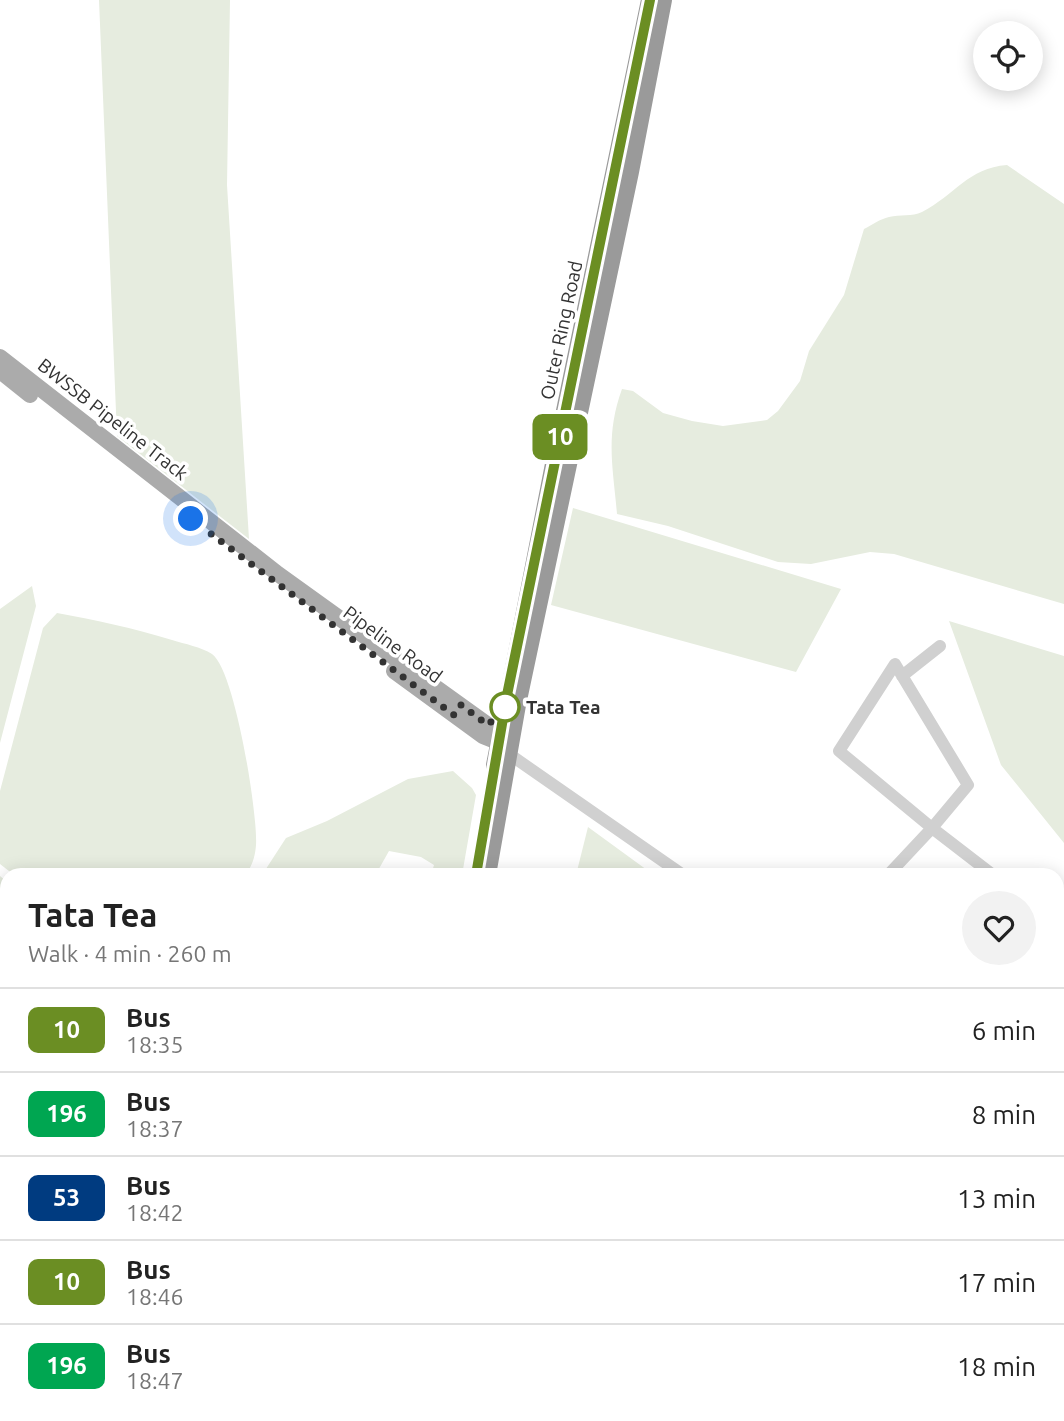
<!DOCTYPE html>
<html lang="en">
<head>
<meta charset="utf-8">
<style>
	:root { --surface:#fff; --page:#f2f2f2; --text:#222; --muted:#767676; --line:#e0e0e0 }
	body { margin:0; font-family:Ubuntu,sans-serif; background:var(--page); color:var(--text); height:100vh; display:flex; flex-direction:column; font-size:26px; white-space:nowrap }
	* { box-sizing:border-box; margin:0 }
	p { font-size:23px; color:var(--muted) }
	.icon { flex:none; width:38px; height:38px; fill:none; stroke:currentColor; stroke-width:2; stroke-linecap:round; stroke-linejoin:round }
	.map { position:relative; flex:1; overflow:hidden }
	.side { position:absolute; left:0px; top:868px; width:1064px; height:553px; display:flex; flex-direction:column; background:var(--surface); border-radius:21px 21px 0 0; box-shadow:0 4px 18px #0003 }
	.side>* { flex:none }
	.badge { padding:0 14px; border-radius:10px; font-size:24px; line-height:46px }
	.controls { position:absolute; left:973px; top:21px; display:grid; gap:14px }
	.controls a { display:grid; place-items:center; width:70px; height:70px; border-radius:50%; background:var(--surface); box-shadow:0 4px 18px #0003; font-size:35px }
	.you { position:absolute; width:35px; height:35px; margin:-18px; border:5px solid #fff; border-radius:50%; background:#1a73e8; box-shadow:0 0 0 10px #1a73e833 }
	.map>.badge { position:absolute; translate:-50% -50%; box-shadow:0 0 0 4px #fff }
	.round { display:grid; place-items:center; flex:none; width:74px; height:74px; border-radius:37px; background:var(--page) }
	.head { display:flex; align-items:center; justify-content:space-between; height:119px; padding:0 28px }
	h1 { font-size:33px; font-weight:700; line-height:52px }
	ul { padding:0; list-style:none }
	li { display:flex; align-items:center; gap:21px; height:84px; padding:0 28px; border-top:2px solid var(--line) }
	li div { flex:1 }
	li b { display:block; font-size:26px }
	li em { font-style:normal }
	li .badge { min-width:77px; font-weight:700; text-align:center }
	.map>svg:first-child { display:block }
	.green { fill:#e6ecdf }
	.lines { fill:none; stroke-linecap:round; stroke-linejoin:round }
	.highway-tunnel { stroke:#d6d6d6; stroke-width:18; stroke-dasharray:18 9; stroke-linecap:butt }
	.minor { stroke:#d0d0d0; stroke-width:12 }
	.major { stroke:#ababab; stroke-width:16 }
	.highway { stroke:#9a9a9a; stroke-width:18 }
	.rail { stroke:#888; stroke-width:2.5; stroke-dasharray:7 5; stroke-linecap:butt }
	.line-casing { stroke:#fff; stroke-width:16 }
	.line { stroke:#6b8e23; stroke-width:10 }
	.walk { stroke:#333; stroke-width:7; stroke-dasharray:0 12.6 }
	.stop-dot { fill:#fff; stroke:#6b8e23; stroke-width:3.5 }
	.labels { text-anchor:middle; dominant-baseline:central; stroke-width:7; stroke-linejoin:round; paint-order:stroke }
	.street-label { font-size:19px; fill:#333; stroke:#fff }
	.stop-label { font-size:19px; font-weight:bold; fill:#333; stroke:#fff; text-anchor:start }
</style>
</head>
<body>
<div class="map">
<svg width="1064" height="1421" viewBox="0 0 1064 1421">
	<rect width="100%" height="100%" fill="#fff"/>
	<path class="green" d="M99,0H230L227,185L249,539L117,436Z
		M1007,165L1064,204V604L894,554L870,552L811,564L778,562L668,526L617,514C613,467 605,436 622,389L633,391L663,413L692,421L723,426L767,420L778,411L800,381L809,351L844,295L864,229C872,225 880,219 889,217C900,214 912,217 922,212C955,195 968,168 1007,165Z
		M573,508L841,589L796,672L551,605Z
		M32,586L36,606L0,743V609Z
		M57,613C96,620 133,628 172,640C185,644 201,647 212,654C235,670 258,815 256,845C255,858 252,865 246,875H14L0,864V791L43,628Z
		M949,621L1064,656V843L1001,765Z
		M453,771L472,788L476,795L462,875H431L434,865L421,857L389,851L376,874L364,872L354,875H262L286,838L327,821L408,779Z
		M588,827L647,870L644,875H576Z
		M0,876L7,882V1083L0,1078Z
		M7,1349V1414H9L5,1421H0V1362Z"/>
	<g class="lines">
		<path class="highway-tunnel" d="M479,1414L491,1421
			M533,1414L545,1421"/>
		<path class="minor" d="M895,664L968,785L932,828L839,751Z
			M902,676L940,646
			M509,754L683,875
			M888,875L932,828L993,875
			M1064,924L1062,930L1064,931
			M1061,1014L1064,1016
			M1057,1152L1064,1156
			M1057,1165L1064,1169
			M1057,1340L1064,1344
			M1057,1397L1064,1401
			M883,1414L892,1421
			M988,1414L990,1421
			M376,1421L378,1414
			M737,1421L741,1414
			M748,1421L752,1414
			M1061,1421L1064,1415"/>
		<path class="major" d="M0,357L278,574L488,725L498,742
			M0,371L30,395
			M394,671L483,736L498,742
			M442,1414L454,1421"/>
		<path class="highway" d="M495,765L554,464L650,0
			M487,875L517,705L630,172L663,0
			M0,1107L7,1110
			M0,1145L7,1149
			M0,1161L7,1165"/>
		<path class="rail" d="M0,1114L7,1119
			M0,1131L7,1135
			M491,1414L504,1421
			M507,1414L519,1421"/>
	</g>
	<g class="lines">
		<g class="line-casing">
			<path id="line" d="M476,875L507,695L650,0"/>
		</g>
		<use href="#line" class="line"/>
		<path class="walk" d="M191,519L454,715L461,705L488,725L505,707"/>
	</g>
	<circle class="stop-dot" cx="505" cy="707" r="14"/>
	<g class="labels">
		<g class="street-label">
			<text transform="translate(561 330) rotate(-78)">Outer Ring Road</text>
			<text transform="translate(113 419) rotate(38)">BWSSB Pipeline Track</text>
			<text transform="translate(393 644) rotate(36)">Pipeline Road</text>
		</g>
		<g class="stop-label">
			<text x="526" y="707">Tata Tea</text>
		</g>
	</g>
</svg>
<div class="controls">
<a><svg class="icon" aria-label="locate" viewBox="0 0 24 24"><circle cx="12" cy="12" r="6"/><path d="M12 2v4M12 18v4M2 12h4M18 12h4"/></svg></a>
</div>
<div class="you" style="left:191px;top:519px"></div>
<b class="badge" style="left:560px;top:437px;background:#6b8e23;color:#fff">10</b>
<section class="side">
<div class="head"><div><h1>Tata Tea</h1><p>Walk · 4 min · 260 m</p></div><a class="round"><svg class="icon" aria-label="heart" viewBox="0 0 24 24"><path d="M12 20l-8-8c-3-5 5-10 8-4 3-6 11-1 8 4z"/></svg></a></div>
<ul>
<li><span class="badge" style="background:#6b8e23;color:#fff">10</span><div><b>Bus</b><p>18:35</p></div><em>6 min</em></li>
<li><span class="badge" style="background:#00a651;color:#fff">196</span><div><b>Bus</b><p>18:37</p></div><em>8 min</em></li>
<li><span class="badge" style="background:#003b80;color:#fff">53</span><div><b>Bus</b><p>18:42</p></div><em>13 min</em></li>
<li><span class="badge" style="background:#6b8e23;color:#fff">10</span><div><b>Bus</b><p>18:46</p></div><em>17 min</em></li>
<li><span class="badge" style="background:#00a651;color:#fff">196</span><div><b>Bus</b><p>18:47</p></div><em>18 min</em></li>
</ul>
</section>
</div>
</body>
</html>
